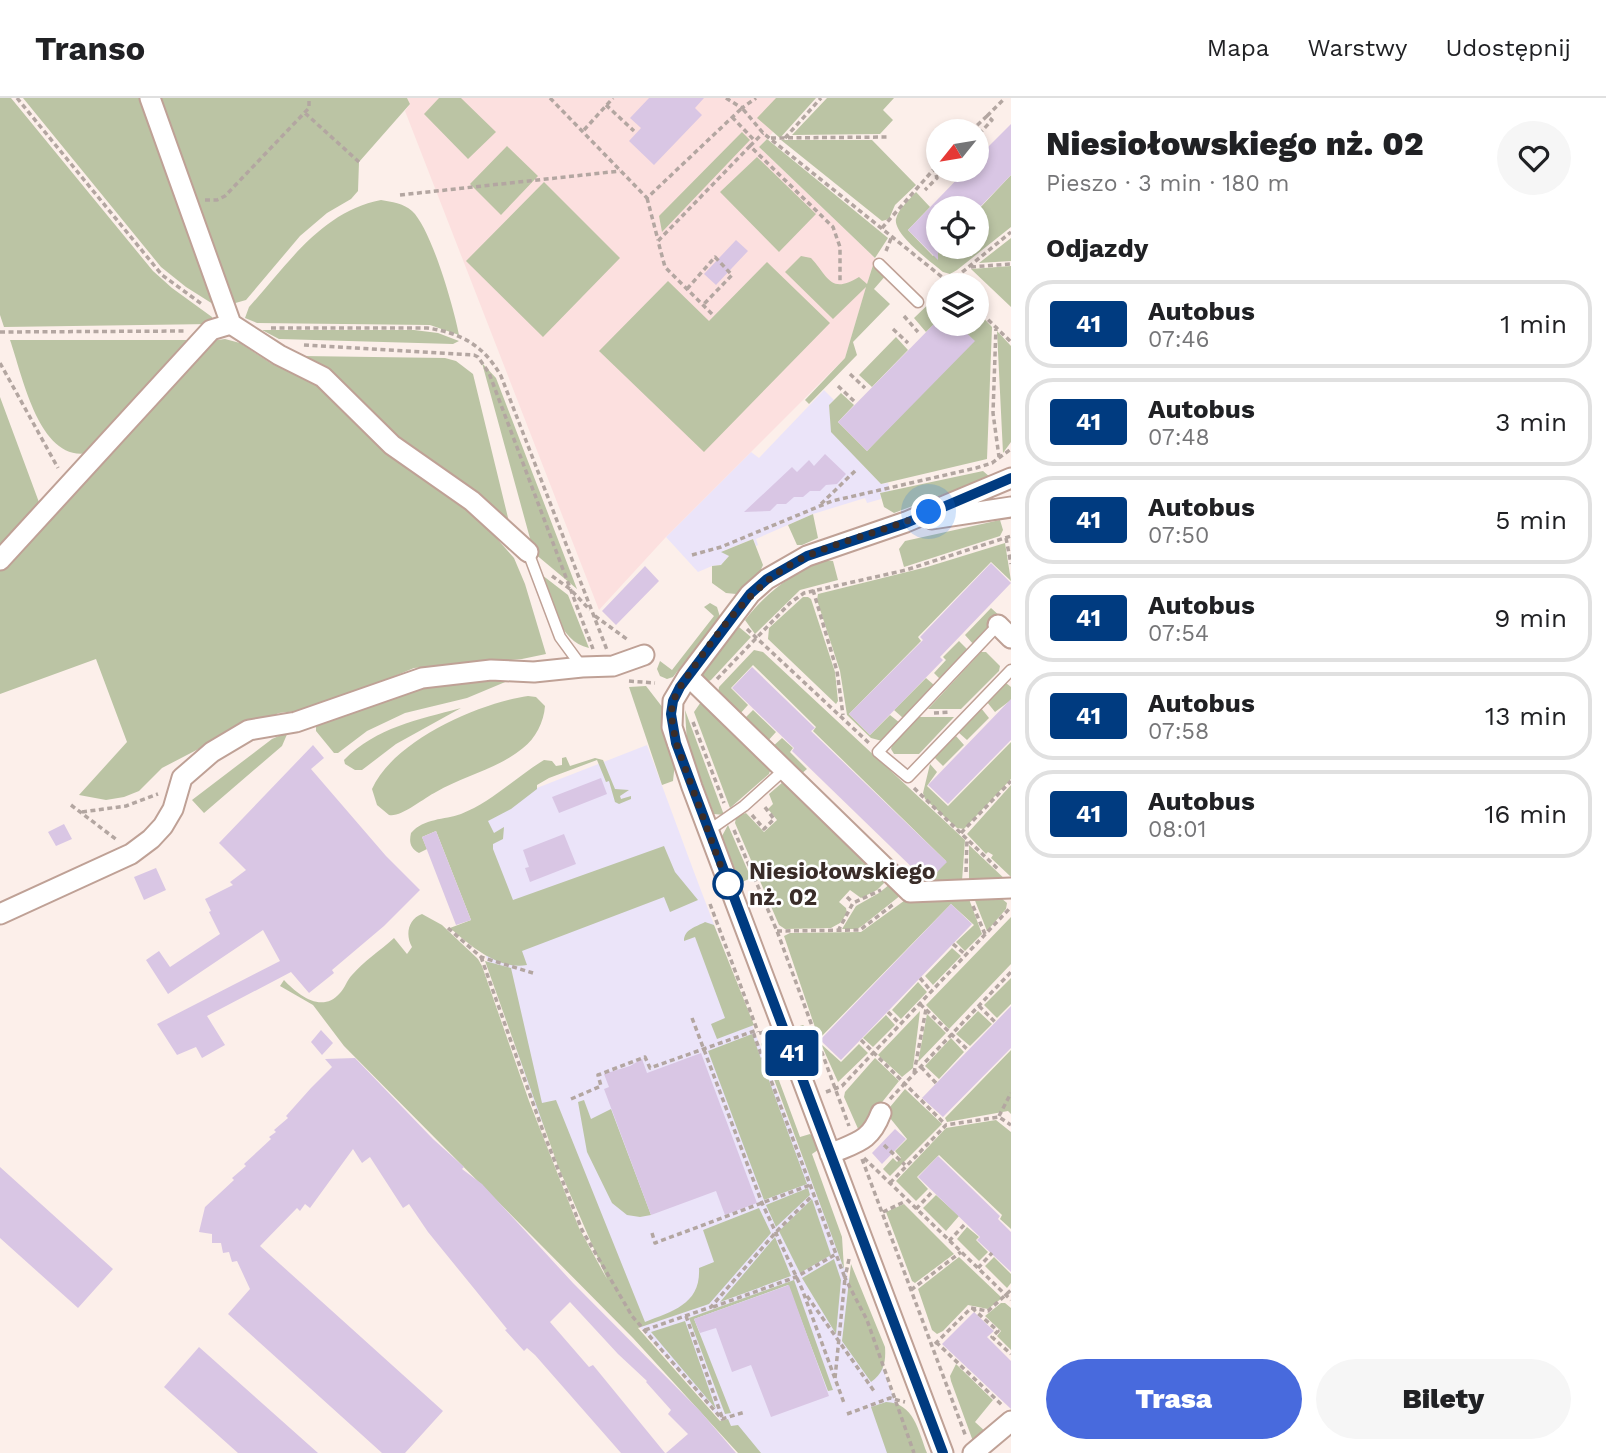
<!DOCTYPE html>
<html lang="pl">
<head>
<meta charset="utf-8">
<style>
	:root { --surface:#fff; --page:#f6f6f6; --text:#202124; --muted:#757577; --line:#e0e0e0; --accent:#486add }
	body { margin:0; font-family:"Work Sans",sans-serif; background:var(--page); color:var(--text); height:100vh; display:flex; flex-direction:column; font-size:26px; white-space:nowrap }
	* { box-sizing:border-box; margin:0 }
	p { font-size:23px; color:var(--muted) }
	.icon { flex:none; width:38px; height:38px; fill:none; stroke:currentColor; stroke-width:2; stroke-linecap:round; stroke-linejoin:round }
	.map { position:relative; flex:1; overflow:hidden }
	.sheet { display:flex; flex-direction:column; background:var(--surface); width:595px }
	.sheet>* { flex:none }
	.badge { padding:0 14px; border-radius:5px; font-size:24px; line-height:46px }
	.needle { width:46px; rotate:240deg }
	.fabs { position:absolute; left:926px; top:21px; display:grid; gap:14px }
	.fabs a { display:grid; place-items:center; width:63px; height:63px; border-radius:50%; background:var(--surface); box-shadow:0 4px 10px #0003; font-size:35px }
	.you { position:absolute; width:35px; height:35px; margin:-18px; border:5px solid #fff; border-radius:50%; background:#1a73e8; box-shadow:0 0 0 10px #1a73e833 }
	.map>.badge { position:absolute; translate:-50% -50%; box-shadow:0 0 0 4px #fff }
	h2 { padding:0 35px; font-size:26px; line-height:63px }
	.round { display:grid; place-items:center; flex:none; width:74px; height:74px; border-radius:37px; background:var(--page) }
	.head { display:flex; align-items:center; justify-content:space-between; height:119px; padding:0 35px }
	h1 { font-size:33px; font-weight:800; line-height:52px }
	.action { display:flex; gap:14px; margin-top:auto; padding:14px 35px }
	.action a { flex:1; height:80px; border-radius:42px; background:var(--accent); color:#fff; font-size:28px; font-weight:800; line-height:80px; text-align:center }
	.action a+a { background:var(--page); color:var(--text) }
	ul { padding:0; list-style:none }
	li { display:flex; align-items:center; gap:21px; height:88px; margin:0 14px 10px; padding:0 21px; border:4px solid var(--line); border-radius:28px }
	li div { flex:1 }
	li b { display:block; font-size:26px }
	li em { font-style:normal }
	li .badge { min-width:77px; font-weight:700; text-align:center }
	header { display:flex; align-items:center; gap:42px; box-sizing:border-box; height:98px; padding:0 35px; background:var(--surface); border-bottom:2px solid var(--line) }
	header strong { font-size:33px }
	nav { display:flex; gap:38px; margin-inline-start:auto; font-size:24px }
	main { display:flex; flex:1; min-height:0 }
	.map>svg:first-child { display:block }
	.commercial { fill:#ebe4f9 }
	.education { fill:#fce0df }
	.green { fill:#bbc4a4 }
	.building { fill:#d9c6e4 }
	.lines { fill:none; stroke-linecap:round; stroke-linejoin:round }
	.service-casing { stroke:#bfa196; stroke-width:13 }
	.minor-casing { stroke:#bfa196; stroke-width:23 }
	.path { stroke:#b3a6a1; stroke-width:3.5; stroke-dasharray:5 3.5; stroke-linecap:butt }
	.service { stroke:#fff; stroke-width:10 }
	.minor { stroke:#fff; stroke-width:19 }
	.line-casing { stroke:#fff; stroke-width:16 }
	.line { stroke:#003b80; stroke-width:10 }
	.walk { stroke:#3a2d29; stroke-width:7; stroke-dasharray:0 12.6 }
	.stop-dot { fill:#fff; stroke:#003b80; stroke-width:3.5 }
	.labels { text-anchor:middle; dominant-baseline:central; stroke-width:5; stroke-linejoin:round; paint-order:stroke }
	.stop-label { font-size:23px; font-weight:bold; fill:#3a2d29; stroke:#fff; text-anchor:start }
</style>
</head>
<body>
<header>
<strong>Transo</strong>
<nav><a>Mapa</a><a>Warstwy</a><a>Udostępnij</a></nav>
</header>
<main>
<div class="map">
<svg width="1011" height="1355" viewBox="0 0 1011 1355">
	<rect width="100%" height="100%" fill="#fcefea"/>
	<path class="commercial" d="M824,292L834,302L829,307L832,334L881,386L888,385L890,393L880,395L881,401L867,405L865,400L813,416L756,441L758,447L756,448L753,441L723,453L729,458L721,467L712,468L698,474L666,439L751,354L759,360Z
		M647,647L694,774L915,1355H749L630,1218L536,1011L485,855L437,729Z"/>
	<path class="education" d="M407,0H805L759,49L875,160L845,260L666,439L599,512L405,13L410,6Z"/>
	<path class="green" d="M0,0H11L153,173L172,190L212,219L214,224L211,226L4,229L0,217Z
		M23,0H145L216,208L186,189L161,169Z
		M159,0H407L410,6L359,64L358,93L351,101L327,115L300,138L246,202L232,206Z
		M439,0H461L496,34L468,61L424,16Z
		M776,0H816L780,40L757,20Z
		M827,0H894L883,12L893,22L880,36L792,37Z
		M742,34L750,42L662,134L659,118Z
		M767,41L888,140L875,160L759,49Z
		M781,42H872L916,87L895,107L889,121L882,123Z
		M507,48L538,78L501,117L470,86Z
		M757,59L816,116L779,154L720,94Z
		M1011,77V129L957,172L950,176L943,174C931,164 893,136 896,121C898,111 910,101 916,94L930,109L908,132L933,158L942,149H976L977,113Z
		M544,84L620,160L543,239L466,163Z
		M381,102C392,104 403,105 412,113C431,130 454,210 459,237L430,227L257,225L245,220L249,209C287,167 322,113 381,102Z
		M1011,140V163L979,165Z
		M801,158L811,160C828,178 830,197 859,179L867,186L874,164L887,176L874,191L890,206L853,244L857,257L809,306L805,302L845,260L866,189L833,221L785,174Z
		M767,164L830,225L704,354L599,253L668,183L709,223Z
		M1011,168V209L971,171Z
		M938,197V222L926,234L914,220Z
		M977,213L992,229L987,361L881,386L831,334L829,307L841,295L854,307L838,324L867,353L973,242L957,226H976Z
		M262,232H414L438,235L459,243L453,246L279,241Z
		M997,233L1011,248V344L1003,355Z
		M896,239L908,252L872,289L859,277Z
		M225,241L240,245L272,266L321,287L469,409L514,460L525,486L546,556L522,561L414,570L316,611L279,615L235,632L162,670L139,693L124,699L106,702L79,697L127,644L96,561L0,596V472L210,243Z
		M10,242H194L177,254L92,354C40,369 23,279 10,242Z
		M302,258L445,260L456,263L473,276L510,428L413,354Z
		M482,265L496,280L577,491L534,455Z
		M0,299L40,407L0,453Z
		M983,373L990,379L894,415L884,409L880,395Z
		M813,416L818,440L802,447H797L788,427Z
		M1000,422L1003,432L1000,438L904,469L899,451L905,443Z
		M753,441L763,467L759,476L736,496L726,495L712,485V468L721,467L729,458L721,454Z
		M1005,445L1011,483L991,464L918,539L921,543L849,616L870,637L890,617L900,625L882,643L871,640L847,617L840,573L817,502L818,496L927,469Z
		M824,462L833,463L838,482L800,492L755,536L745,522C769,492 789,478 824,462Z
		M542,477L568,497L589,550C558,543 552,503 542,477Z
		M803,499H808L811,501L835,574L838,603L836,606L768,541L769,530Z
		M710,505L717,509L720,519L673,579L667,581L660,578L657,571L660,563L672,572L714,518L704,509Z
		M991,510L1001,519L974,547L965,537Z
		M739,529L751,539L711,582L707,584L703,581L702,575Z
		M959,543L969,553L941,582L934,575L946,562L943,559Z
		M754,552L763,554L965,742L962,783L915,789L908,781L914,774L927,786L946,763L813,633L816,629L753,567L731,590L748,607L739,617L718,595L719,589Z
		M981,554H986L1000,568L999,573L961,611H928Z
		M515,580L467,600L405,615L367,633L338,655H334L316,633V629L320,625L399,595L442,585Z
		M926,580L934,587L903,620L894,612Z
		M1006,585L1011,589V602L995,614L987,604Z
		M646,588L663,610L661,621L675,665L673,683L662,687L629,589Z
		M528,598L536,599L545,608C544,624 535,641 523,650C498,671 463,678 436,694C424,700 400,720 389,717L377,707L372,691C393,643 479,605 528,598Z
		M703,601L771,670L769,676L730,710L694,614Z
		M461,610L396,646L362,672H355L345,666L344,662C377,629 417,622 461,610Z
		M981,610L989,620L967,642L958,634Z
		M685,612L724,717L714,716L687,646Z
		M753,612L776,634L766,645L743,622Z
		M918,619H954L919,656H894L891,651L892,647Z
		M288,634L282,648L204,715L192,702L272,641Z
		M956,638L964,647L943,668L934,659Z
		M782,640L793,650L790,654L807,671L800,677L771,650Z
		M1011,644V681L964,731L957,730L925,701L923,695L930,666L937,674L927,688L948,708Z
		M566,659L570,668L595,660L603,662L615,691L629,692L620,698L621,701L631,698V701L619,706L615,704L609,683L606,684L597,662L549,680L537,687V691L511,711L488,723L494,735L504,729L503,741L493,746V751L513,802L664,748L675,774L698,802L670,814L664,799L522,853L527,867C498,872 471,848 450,830L471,822L436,733L422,739L427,751L419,755C410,750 409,744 411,735C424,720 444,722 461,716C492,704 516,679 544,662L552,663L556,668L562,667V660Z
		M783,684L886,783L877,792L861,800L850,792L839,804L846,810L847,815L840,825L831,830L785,831L779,827L735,725L736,719L746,715L764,734L777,722L768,711L773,706L769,696Z
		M1011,687V779L991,760L993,757L988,754L986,756L967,736Z
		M728,727L751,780L740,785L722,738Z
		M969,747L1009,785L969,787Z
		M890,786L901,797L862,828L857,831H842L856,808L879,795Z
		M908,800L969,801L982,836L965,853L956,844L974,827L951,806L819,941L784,838L790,835L861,834Z
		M974,800H1001L1007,805L1006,811L987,833Z
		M422,816L442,827L478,861L482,868L529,1003L579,1130L607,1181L558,1068L485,863L511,870L542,1005L556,1002L645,1224C673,1213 701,1206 699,1170L714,1164L703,1132L759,1110L771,1135L709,1206L638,1230L720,1323L728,1321L731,1328L738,1327L761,1355H738L633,1240L344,948L313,907L280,888L284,882C298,897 322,916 340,895C345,890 347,882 352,877C364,863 381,852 394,840L407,856L412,849C405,837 408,821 422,816Z
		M1011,819V866L949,931L926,907Z
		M705,824L714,827L754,927L717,941L711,926L725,920L695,839L684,843C684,831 696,829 705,824Z
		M952,850L961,858L933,887L925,878Z
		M1011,880V906L997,920L984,907Z
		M918,884L927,894L901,921L892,912Z
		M920,913L913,970L902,979L878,957Z
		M978,913L992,926L970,948L956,936Z
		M927,916L946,935L918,964Z
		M886,917L895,927L873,949L863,940Z
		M803,927L809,932L818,950L803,956L793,930Z
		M752,936L807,1086L764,1102L708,953Z
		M951,940L964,954L939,981L925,968Z
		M764,942L800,1039L810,1036L818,1043V1052L812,1056L842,1139L844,1171L761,946Z
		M821,946L841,964L859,946L868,955L838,984Z
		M1011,952V1016L1008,1013L947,1024L945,1020Z
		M875,960L899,983L859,1033L844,999L845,994Z
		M905,991L942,1026L890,1078L883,1071L893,1060L897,1064L901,1060L895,1053L907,1041L890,1020V1009Z
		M584,1002L591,1021L611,1011L651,1117L640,1119L627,1117L612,1105L587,1054L578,1004Z
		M996,1022L1011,1034V1131L1000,1121L1002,1117L939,1057L917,1079L928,1091L916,1103L896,1083L946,1030Z
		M808,1090L810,1097L776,1129L766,1107Z
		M936,1097L959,1118L946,1133L923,1110Z
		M812,1101L831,1157L800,1175L779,1133Z
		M904,1106L954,1156L915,1185L912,1183L886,1114Z
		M967,1129L979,1139L976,1142L988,1154L979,1163L957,1141Z
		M775,1139L791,1178L720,1204Z
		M959,1159L1002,1200L988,1211L968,1207L943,1233L937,1236L932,1232L918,1191Z
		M994,1159L1011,1176V1185L1007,1190L985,1168Z
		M834,1161L841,1182L836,1236L802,1180Z
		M851,1166L885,1249C886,1264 884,1275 871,1284L842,1243Z
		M794,1182L833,1292L828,1293L788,1187L694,1221L731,1315L725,1316L689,1220Z
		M1001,1205H1005L1011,1210V1252L997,1238L1001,1233L985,1218Z
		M685,1223L716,1311L651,1234Z
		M956,1266L993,1302L975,1324L986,1334L974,1346L951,1283L950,1278Z
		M886,1304C914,1305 918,1332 927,1355H887L871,1309Z"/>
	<path class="building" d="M649,0H704L695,10L702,17L654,67L629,43L641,30L630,20Z
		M1011,26V77L979,110H938V162L908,132L966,72H976V61Z
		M736,142L748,153L716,187L704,176Z
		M934,226H957L975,243L867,353L838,324Z
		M825,356L846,376L837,386L826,387L820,393H810L803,399H794L786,406H777L770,413L744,414L792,369L797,374L809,362L814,368Z
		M991,465L1011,485L940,559L943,562L870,637L849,616L923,542L920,539Z
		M645,468L659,483L616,527L602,513Z
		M752,569L815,630L811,633L947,764L930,781H924L792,653L794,650L732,590Z
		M1011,601V642L948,706L928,687Z
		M313,647L324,660L311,671L386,758L420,792L384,828L332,872L334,875L309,895L291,874L207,918L225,947L202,960L196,949L177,957L157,926L280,863L263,832L168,896L146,862L159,853L170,869L220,836L209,814L211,813L205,801L233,787L230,784L246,772L219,745Z
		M601,680L607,696L559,715L552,699Z
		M64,726L72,741L56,748L48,734Z
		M436,733L471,822L456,827L422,739Z
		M564,736L576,766L530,784L525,770L529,769L523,752Z
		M156,770L166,792L144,802L134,779Z
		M951,806L972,826L841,962L820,942Z
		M1011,908V950L943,1019L922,1000Z
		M321,932L333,945L322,957L311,944Z
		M701,955L757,1105L725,1117L716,1093L651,1117L604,991L609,989L604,976L630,968L642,961L647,975Z
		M355,960L433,1041L464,1069L462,1071L482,1086L573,1185L700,1313L736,1355H666L688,1336L668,1316L671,1312L646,1284L647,1283L618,1256L570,1204L550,1224L589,1269L593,1267L665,1355H621L535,1257L527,1250L524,1253L505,1232L507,1231L428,1134L409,1106L403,1110L370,1059L362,1065L353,1051L310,1110L305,1106L300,1113L297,1110L260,1148L443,1313L405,1355H382L228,1216L250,1191L237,1163L232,1164L229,1154L223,1155L221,1145H212V1136L199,1134L205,1109L234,1082L232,1080L246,1068L244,1066L271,1041L269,1039L276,1034L274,1032L288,1020L286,1018L311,990L332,969L325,961Z
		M895,1031L906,1041L882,1066L872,1055Z
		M938,1058L1000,1118L998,1121L1011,1134V1174L977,1142L980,1139L918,1079Z
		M0,1069L113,1171L78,1210L0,1140Z
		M789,1187L829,1298L771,1319L751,1267L732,1274L716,1230L700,1235L694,1221Z
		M974,1214L994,1233L987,1239L1011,1263V1311L942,1246Z
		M199,1249L318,1355H238L164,1289Z"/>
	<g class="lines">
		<g class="service-casing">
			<path id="service" d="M879,166L918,204
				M528,454L560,539L582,569
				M998,527L878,654L908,679L1011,572
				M708,733L744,708L784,672"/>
		</g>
		<g class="minor-casing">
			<path id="minor" d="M150,0L231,226L279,257L323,279L392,347L472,403L528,454
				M932,421L1011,409
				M0,462L211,232L231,226
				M998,527L1011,540
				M688,578L910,794L1011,790
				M0,816L131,756L151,741L163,728L173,711L182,680L212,654L249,632L296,624L422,580L491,572L534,574L582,569L613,568L644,557
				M830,1056C857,1044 870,1044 881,1015
				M943,1355L692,689L672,629L673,603L688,578L750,496L767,481L807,458L906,424L1011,380
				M973,1355L1011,1323"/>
		</g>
		<path class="path" d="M17,0L162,177L203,207
			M550,0L647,100L742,10L763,35L952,187
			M726,0L742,10L756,0
			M606,7L634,33
			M305,15L359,64
			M987,18L1005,0
			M732,19L755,43
			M584,32L613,0
			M971,33L987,18L992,22L980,35
			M771,40L889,39
			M785,40L821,0
			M750,48L763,35
			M400,97L620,73
			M647,100L658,142
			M205,102H217L225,98L309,10V0
			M882,130L934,71L937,80L925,92
			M886,153L892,138
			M971,169L1011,166
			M949,185L1011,134
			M687,191L715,159L732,177L703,207
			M976,210L1011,244
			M712,216L665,169L658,143L750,48L833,129L840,149V185
			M904,218L918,234
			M996,228L993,315L999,359
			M271,230H427C462,235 484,248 501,278L607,552
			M893,231L908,245
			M0,234L186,233
			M304,247L474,257L478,259L489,275L593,551
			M0,265L58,370
			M850,276L865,290
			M838,288L855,304
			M821,406L857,371
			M1006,440L1011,466
			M692,457L721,449L832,403L976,370L992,365L1011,351
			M552,478L570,491L590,512
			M813,492L837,573L843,617
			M595,518L628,542
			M747,531L869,645
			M717,581L790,505L804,495L906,472L1011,438
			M629,583L655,585
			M934,615L950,614
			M693,624L724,705
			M914,690L999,772
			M71,707L117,742
			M82,714L126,708L158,696
			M752,717L764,731L774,721L764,708
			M734,732L777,833L849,1028
			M961,735L1011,683
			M966,774L967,741
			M847,799L853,805
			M710,806L758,934
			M973,808L985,836
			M448,830L481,859L533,875
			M777,833L860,832L895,805
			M838,833L853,805L881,792
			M953,846L966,857
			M481,859L544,1036L582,1132L632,1218L722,1321L745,1314
			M920,880L931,893
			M920,906L968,952
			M979,908L995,924
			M888,914L900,926
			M692,920L762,1105L802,1191L844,1305
			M764,934L754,937L845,1180L835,1280
			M861,942L946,1027
			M921,969L936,985
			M914,975L926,911
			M826,994L842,988L1011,809
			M571,1001L601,988L598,977L645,959L650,970L757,932
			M890,1001L1011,874
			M999,1018L1011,995
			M884,1047L905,1067
			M864,1060L1011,1202
			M862,1061L966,1339
			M890,1085L946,1027L999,1019L1011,1027
			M916,1111L933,1093
			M883,1114L906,1103
			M652,1135L655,1145L810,1087
			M949,1143L966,1125
			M849,1161L845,1180L867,1222L914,1355
			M978,1170L992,1155
			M911,1192L961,1154
			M807,1198L874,1293
			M713,1209L796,1179L836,1156
			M972,1210L998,1233L992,1239L1011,1256
			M686,1218L722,1319
			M645,1232L711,1209L776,1134L813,1097
			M936,1244L1003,1308
			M935,1246L971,1210L988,1213L1011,1192
			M847,1316L890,1300L905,1304"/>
		<use href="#service" class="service"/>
		<use href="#minor" class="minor"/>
	</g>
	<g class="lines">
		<g class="line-casing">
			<path id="line" d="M943,1355L676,645L671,616L673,603L680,589L750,496L767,481L807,458L906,425L1011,380"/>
		</g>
		<use href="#line" class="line"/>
		<path class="walk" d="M728,786V788L676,645L671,616L673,603L680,589C714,540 751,483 807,458C846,441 889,432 929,414"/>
	</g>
	<circle class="stop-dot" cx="728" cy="786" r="14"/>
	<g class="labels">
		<g class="stop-label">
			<text x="749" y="773">Niesiołowskiego<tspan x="749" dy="26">nż. 02</tspan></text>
		</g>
	</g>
</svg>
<div class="fabs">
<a><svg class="needle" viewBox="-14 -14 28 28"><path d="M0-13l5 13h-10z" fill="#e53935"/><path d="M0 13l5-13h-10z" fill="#757577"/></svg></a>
<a><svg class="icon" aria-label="locate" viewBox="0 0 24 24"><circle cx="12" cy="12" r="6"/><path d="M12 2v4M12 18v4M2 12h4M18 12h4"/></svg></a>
<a><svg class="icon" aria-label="layers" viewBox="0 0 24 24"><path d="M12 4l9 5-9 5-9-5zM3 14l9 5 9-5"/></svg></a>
</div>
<div class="you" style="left:929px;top:414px"></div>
<b class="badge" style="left:792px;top:955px;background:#003b80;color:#fff">41</b>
</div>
<section class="sheet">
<div class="head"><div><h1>Niesiołowskiego nż. 02</h1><p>Pieszo · 3 min · 180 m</p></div><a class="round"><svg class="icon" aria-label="heart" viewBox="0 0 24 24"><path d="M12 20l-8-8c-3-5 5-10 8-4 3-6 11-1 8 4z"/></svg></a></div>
<h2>Odjazdy</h2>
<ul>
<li><span class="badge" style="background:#003b80;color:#fff">41</span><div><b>Autobus</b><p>07:46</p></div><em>1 min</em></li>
<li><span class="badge" style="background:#003b80;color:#fff">41</span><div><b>Autobus</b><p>07:48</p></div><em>3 min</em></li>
<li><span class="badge" style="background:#003b80;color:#fff">41</span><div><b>Autobus</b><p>07:50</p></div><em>5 min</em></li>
<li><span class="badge" style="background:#003b80;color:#fff">41</span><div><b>Autobus</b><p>07:54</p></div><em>9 min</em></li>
<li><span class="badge" style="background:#003b80;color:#fff">41</span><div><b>Autobus</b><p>07:58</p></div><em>13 min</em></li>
<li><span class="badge" style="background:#003b80;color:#fff">41</span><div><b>Autobus</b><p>08:01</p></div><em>16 min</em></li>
</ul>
<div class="action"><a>Trasa</a><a>Bilety</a></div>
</section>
</main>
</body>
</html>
